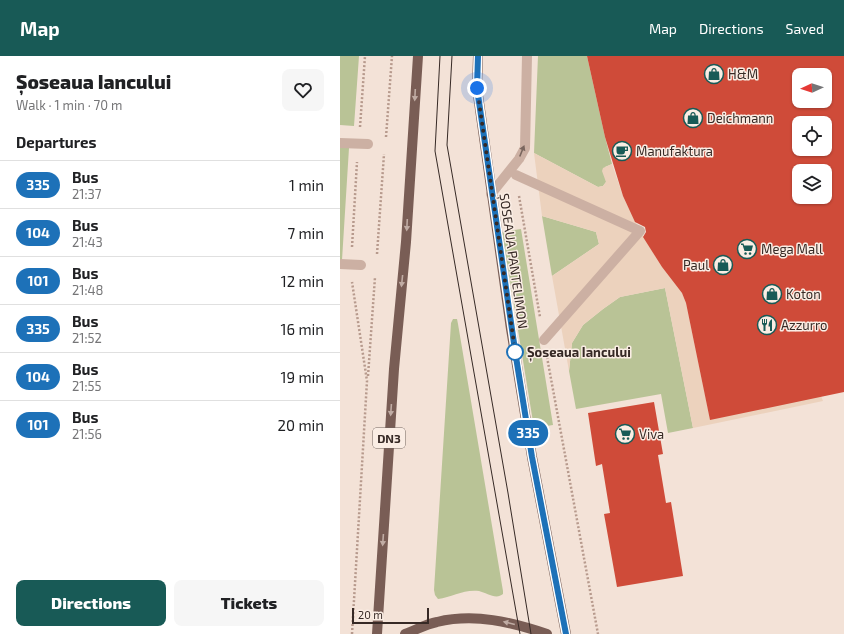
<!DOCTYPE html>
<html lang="en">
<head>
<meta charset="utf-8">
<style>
	:root { --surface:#fff; --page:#f6f6f6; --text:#202124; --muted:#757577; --line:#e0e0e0; --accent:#185a56 }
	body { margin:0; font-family:"Exo 2",sans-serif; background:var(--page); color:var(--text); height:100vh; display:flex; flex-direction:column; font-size:15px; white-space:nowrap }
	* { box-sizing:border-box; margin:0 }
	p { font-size:13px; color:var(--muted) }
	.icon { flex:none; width:22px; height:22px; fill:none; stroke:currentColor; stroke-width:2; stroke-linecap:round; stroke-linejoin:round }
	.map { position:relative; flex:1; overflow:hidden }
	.drawer { display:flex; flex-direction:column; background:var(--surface); width:340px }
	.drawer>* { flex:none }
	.badge { padding:0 8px; border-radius:13px; font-size:14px; line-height:26px }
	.needle { width:26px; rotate:267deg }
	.fabs { position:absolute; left:452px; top:12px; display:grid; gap:8px }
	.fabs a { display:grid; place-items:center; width:40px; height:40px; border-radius:8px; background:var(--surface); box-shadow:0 1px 3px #0004; font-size:20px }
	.scale { position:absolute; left:12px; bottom:10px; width:77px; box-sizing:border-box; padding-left:4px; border:2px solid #362925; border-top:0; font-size:11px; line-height:14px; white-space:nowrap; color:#362925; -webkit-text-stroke:3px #faede4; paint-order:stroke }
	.you { position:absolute; width:20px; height:20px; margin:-10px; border:3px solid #fff; border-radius:50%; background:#1a73e8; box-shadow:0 0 0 6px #1a73e833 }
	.map>.badge { position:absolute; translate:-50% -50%; box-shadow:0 0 0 2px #fff }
	h2 { padding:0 16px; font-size:15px; line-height:36px }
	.round { display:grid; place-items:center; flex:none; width:42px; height:42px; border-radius:8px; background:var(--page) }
	.head { display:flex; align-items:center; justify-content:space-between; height:68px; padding:0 16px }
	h1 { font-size:19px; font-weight:800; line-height:30px }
	.cta { display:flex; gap:8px; margin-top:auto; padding:8px 16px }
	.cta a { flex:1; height:46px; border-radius:8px; background:var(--accent); color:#fff; font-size:16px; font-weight:800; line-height:46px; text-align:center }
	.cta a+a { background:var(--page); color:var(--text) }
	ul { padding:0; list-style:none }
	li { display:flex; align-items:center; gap:12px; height:48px; padding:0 16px; border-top:1px solid var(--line) }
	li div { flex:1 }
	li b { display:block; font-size:15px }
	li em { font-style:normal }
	li .badge { min-width:44px; font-weight:700; text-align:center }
	header { display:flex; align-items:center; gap:24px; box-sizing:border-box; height:56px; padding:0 20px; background:var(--accent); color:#fff }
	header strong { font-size:19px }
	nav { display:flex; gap:22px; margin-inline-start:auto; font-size:14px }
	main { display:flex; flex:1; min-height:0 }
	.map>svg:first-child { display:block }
	.green { fill:#b9c396 }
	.plaza { fill:#ecd2bd }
	.building { fill:#cf4b39; fill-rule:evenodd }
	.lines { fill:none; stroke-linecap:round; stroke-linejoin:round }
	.path { stroke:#b79a8d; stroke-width:2.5; stroke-dasharray:2 2; stroke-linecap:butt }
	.minor { stroke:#ccb0a3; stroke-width:10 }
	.major { stroke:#795d55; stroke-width:10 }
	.tram { stroke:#362925; stroke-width:1 }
	.oneway { fill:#c0aca4 }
	.oneway2 { fill:#7a665e }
	.line-casing { stroke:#fff; stroke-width:9 }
	.line { stroke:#1d71b8; stroke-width:6 }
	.walk { stroke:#362925; stroke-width:4; stroke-dasharray:0 7.2 }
	.stop-dot { fill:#fff; stroke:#1d71b8; stroke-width:2 }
	.labels { text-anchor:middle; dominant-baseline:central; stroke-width:3; stroke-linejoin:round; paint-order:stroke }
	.shield { fill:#faede4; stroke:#71645e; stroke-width:1 }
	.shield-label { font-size:12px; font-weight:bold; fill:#362925 }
	.poi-label { font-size:13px; fill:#362925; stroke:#faede4; text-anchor:start }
	.street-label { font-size:13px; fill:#362925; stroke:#faede4 }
	.stop-label { font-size:13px; font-weight:bold; fill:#362925; stroke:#faede4; text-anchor:start }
</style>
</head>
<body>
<header>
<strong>Map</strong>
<nav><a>Map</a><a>Directions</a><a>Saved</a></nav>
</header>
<main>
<section class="drawer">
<div class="head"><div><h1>Șoseaua Iancului</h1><p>Walk · 1 min · 70 m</p></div><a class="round"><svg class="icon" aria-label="heart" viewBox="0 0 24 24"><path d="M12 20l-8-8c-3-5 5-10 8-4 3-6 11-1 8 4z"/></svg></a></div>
<h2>Departures</h2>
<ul>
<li><span class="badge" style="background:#1d71b8;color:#fff">335</span><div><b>Bus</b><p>21:37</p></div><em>1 min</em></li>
<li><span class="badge" style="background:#1d71b8;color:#fff">104</span><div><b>Bus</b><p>21:43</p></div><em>7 min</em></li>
<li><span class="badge" style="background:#1d71b8;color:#fff">101</span><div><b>Bus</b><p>21:48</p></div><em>12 min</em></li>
<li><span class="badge" style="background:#1d71b8;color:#fff">335</span><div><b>Bus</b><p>21:52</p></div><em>16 min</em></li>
<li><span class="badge" style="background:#1d71b8;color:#fff">104</span><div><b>Bus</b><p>21:55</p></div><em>19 min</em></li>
<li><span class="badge" style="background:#1d71b8;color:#fff">101</span><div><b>Bus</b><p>21:56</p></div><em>20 min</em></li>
</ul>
<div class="cta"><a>Directions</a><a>Tickets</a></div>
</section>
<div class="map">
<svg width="504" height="578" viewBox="0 0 504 578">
	<rect width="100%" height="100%" fill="#f3e2d7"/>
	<path class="green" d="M0,0H19L14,70L0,69Z
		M198,0H247L265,81L272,108L265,111L266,126L263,130L258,131L194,97Z
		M0,92H9L2,204H0Z
		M202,160L256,176L259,188L212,220Z
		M181,173L213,369L194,372L162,176Z
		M325,232L353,372L328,377L321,338L236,353L229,315L232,287L243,269L263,253L280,241Z
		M113,263H117L118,268L163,535V538C156,544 147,537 139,535C124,533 112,541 98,543L95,539L94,534L111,267Z"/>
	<path class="plaza" d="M194,97L258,131L263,130L266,126L262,115L263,112L272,108L283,140L300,175L322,211L342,237L346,247L370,363L481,340L483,345L353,372L325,232L280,241L263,253L243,269L232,287L229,315L212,220L259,188L256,176L202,160Z"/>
	<path class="building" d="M247,0H504V336L370,364L346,247L342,237L322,211L303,181L306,176L305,171L295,166L283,140L265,81ZM459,19H485V45H459ZM459,67H485V93H459ZM459,115H485V141H459Z
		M314,346L323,398L318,399L326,447L331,446L343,520L277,531L264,458L270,457L262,408L256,410L248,357Z"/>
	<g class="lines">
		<path class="path" d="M20,71L25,0
			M46,81L52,0
			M179,140L200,261
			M12,191L17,106
			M37,198L44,98
			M207,301L258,578
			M28,320L35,221
			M12,578L27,325L12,226"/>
		<path class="minor" d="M0,87L28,88
			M176,119L300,175L204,284
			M151,138L179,103L185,92L187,0
			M0,208L21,209"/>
		<path class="major" d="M138,0L137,32L171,273L192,401L226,578
			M37,578L54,313L66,186L78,0
			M65,578C76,574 86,568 97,566C135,557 171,566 207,578"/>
		<path class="tram" d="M100,0L95,95L180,578
			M112,0L107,89L168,437L191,578"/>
	</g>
	<defs><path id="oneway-solid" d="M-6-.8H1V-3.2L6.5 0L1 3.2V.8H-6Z"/></defs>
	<g class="oneway">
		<use href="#oneway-solid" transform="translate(75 39) rotate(93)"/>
		<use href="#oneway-solid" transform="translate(67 169) rotate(93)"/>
		<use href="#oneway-solid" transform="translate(62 225) rotate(96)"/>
		<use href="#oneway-solid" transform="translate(51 354) rotate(94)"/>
		<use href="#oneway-solid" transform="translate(43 484) rotate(94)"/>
		<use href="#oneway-solid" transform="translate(169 567) rotate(-166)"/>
	</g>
	<use class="oneway2" href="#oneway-solid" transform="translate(182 95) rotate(-68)"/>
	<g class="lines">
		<g class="line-casing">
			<path id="line" d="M138,0L137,32L176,301L192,401L226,578"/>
		</g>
		<use href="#line" class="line"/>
		<path class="walk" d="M137,32L176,301L175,296"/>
	</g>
	<defs>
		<g id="shop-ring" transform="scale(1)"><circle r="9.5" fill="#faede4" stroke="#185a56" stroke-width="1.5"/><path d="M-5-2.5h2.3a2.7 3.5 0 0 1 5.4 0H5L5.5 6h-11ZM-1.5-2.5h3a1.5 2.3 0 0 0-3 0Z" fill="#185a56"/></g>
		<g id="cafe-ring" transform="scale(1)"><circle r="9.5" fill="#faede4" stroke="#185a56" stroke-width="1.5"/><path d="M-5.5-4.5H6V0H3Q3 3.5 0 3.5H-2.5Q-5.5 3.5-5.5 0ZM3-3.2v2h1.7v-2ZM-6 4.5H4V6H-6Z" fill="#185a56"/></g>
		<g id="supermarket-ring" transform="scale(1)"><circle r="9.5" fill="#faede4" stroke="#185a56" stroke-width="1.5"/><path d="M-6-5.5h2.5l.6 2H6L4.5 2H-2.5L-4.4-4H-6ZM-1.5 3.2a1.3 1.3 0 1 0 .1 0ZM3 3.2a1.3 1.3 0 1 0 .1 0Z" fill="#185a56"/></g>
		<g id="restaurant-ring" transform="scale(1)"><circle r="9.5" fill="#faede4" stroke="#185a56" stroke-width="1.5"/><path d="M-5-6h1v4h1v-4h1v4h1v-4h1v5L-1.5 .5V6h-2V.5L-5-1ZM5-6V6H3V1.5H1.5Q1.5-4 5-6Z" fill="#185a56"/></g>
	</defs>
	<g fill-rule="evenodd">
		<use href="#shop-ring" x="374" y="18"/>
		<use href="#shop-ring" x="353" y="62"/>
		<use href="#cafe-ring" x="282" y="95"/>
		<use href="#supermarket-ring" x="407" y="193"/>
		<use href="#shop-ring" x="383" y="209"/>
		<use href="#shop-ring" x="432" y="238"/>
		<use href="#restaurant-ring" x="427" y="269"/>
		<use href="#supermarket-ring" x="285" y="378"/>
	</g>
	<circle class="stop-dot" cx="175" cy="296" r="8"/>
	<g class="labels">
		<rect class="shield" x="33" y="372" width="32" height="20" rx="3"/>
		<g class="shield-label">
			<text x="49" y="382">DN3</text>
		</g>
		<g class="poi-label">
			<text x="388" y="18">H&amp;M</text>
			<text x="367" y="62">Deichmann</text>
			<text x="296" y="95">Manufaktura</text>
			<text x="421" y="193">Mega Mall</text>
			<text x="369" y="209" text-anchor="end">Paul</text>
			<text x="446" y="238">Koton</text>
			<text x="441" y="269">Azzurro</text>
			<text x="299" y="378">Viva</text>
		</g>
		<g class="street-label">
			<text transform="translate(174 205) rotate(82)">ȘOSEAUA PANTELIMON</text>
		</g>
		<g class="stop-label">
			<text x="187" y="296">Șoseaua Iancului</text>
		</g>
	</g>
</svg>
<div class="fabs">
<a><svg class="needle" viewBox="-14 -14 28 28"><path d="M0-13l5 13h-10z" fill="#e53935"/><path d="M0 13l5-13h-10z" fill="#757577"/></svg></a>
<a><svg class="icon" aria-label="locate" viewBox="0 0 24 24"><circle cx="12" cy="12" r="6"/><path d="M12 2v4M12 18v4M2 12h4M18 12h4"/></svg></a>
<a><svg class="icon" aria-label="layers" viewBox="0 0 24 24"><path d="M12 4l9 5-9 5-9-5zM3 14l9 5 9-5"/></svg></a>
</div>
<div class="scale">20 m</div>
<div class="you" style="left:137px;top:32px"></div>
<b class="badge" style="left:188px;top:377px;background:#1d71b8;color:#fff">335</b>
</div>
</main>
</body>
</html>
